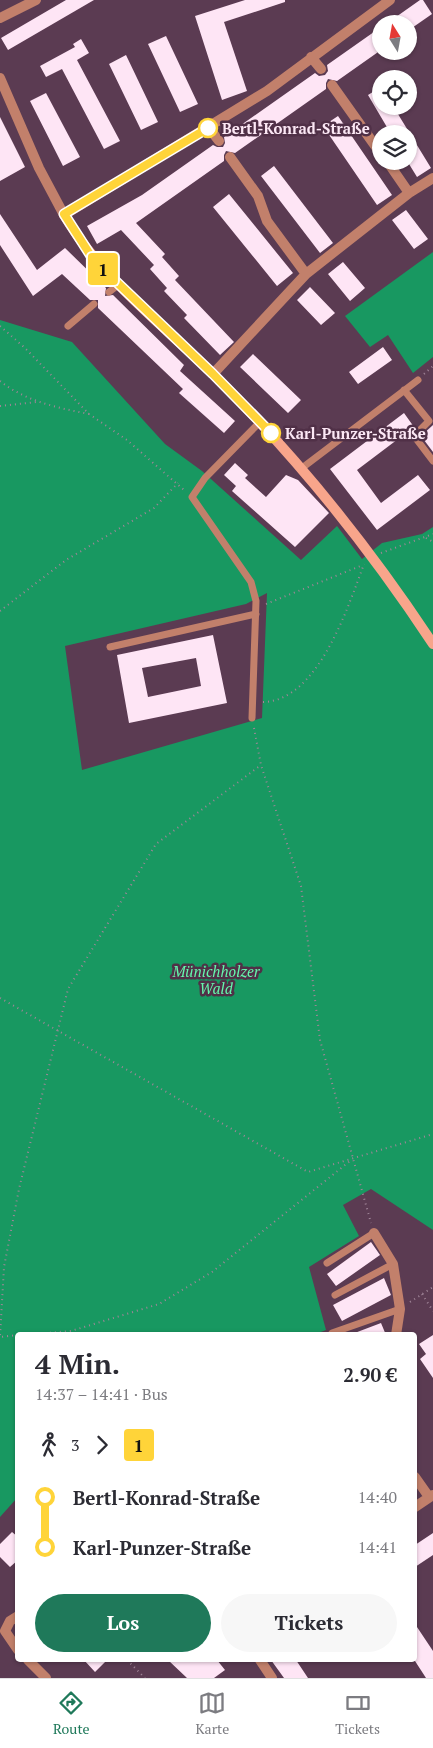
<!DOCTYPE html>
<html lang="de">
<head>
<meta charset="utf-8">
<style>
	:root { --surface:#fff; --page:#f7f7f7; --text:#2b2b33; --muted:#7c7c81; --line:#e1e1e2; --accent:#1f795a }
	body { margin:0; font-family:"PT Serif",serif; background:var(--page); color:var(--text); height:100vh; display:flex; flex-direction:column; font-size:19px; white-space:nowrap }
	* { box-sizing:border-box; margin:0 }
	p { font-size:16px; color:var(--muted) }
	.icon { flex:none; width:28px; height:28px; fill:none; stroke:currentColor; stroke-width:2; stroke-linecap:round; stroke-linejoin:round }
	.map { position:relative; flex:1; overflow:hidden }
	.drawer { position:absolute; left:15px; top:1332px; width:402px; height:330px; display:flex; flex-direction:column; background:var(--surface); border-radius:5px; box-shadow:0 1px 4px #0004 }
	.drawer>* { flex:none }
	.badge { padding:0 10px; border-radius:4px; font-size:18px; line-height:32px }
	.needle { width:32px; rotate:349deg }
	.fabs { position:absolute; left:372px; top:15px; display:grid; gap:10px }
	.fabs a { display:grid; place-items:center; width:45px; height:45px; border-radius:50%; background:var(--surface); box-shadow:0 1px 4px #0004; font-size:25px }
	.map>.badge { position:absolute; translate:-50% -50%; box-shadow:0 0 0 2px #fff }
	.legs { display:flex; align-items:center; gap:8px; height:55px; padding:0 20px; font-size:16px }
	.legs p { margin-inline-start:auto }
	.summary { display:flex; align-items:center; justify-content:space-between; height:85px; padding:0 20px }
	h1 { font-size:28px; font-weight:800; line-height:38px }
	.primary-button { display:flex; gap:10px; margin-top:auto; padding:10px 20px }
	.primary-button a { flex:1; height:58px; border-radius:30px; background:var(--accent); color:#fff; font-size:20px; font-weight:800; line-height:58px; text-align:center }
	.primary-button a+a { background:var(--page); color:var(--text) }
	ul { padding:0 20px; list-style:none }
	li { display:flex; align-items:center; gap:18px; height:50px; font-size:19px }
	li i { display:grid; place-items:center; width:8px; height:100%; margin:0 6px; background:currentColor }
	li i::after { content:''; width:12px; height:12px; margin:-6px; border:4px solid; border-radius:50%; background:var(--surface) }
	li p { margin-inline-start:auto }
	li:first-child i { background:linear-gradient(#0000 50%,currentColor 0) }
	li:last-child i { background:linear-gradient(currentColor 50%,#0000 0) }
	.dock { display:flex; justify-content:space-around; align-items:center; height:70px; border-top:1px solid var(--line); background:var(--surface); font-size:14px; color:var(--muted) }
	.dock a { display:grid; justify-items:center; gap:2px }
	.dock .selected { color:var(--accent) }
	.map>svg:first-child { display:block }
	.forest { fill:#189861; fill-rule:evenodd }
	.building { fill:#fee5f5; fill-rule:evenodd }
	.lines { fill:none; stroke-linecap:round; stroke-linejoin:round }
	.path { stroke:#a18699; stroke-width:2; stroke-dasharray:1 4; stroke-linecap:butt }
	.lane { stroke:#c2806b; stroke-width:7 }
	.street { stroke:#c2806b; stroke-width:10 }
	.secondary { stroke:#f8a58b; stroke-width:10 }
	.line-1-casing { stroke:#fff; stroke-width:11 }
	.line-1 { stroke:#ffd439; stroke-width:8 }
	.stop-1-dot { fill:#fff; stroke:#ffd439; stroke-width:2.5 }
	.labels { text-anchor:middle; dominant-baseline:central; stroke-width:5; stroke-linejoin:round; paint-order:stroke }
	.stop-label { font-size:15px; font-weight:bold; fill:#fce8f5; stroke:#503047; text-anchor:start }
	.park-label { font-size:15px; font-style:italic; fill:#65f8ad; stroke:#503047 }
</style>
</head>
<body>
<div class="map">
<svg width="433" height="1678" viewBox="0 0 433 1678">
	<rect width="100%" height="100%" fill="#5b3b52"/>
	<path class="forest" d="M433,252V357L413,373L388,335L370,347L345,316Z
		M0,320L72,342L165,444L202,471L301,560L337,526L362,559L382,543L422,534L433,527V1230L371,1189L343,1205L359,1236L309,1267L326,1330L313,1335H18L17,1498L0,1517ZM267,593L262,718L82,770L65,646L246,604Z"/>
	<path class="building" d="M66,0H94L8,50L1,38Z
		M245,0H285V2L224,22L247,91L222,100L195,16Z
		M420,0H423L432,14L409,30V24H386Z
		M381,27V50L337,81L328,79L326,83V89L235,153L226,151L224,155V161L136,223L165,254L162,257L179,276L175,280L234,342L220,355L184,318L187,315L164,291L167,288L150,269L154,265L121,230L97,244L87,226L142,195L213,145L217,147H223L225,143L224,137L315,73L319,76L325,75L328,71L327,65Z
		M166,36L198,104L180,112L148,44Z
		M81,39L89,53L77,60L120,141L104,149L62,69L46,77L40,66L75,47L73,44Z
		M126,55L158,122L141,130L109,64Z
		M381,87V106H393L431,168L417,177L409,164V134H391L368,95Z
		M46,93L80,157L63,166L30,101Z
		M338,116L392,195L377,205L323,126Z
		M0,117L25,167L0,181Z
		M274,166L333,243L320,253L261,176Z
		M229,194L293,273L277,286L213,207Z
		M406,210L428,239L414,249L392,220Z
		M0,214L37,270L65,248L106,288L105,296L113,295L184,365L180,371L235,421L224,433L179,393L183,389L98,308V300H90L62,274L33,296L0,245Z
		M343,262L365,288L350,301L328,274Z
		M310,287L335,313L321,325L297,300Z
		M383,347L392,360L358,384L349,372Z
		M253,354L301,400L288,413L240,367Z
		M404,413L414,427L357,470L381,503L418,475L430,490L377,530L330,469Z
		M433,425V452L421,436Z
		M235,463L248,475L245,478L266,497L286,475L298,480L329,513L295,547L232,491L236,486L224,475Z
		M213,635L227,703L129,723L117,655ZM196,658L201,686L148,697L142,668Z
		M371,1242L380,1255L336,1286L327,1274Z
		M384,1278L391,1295L342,1321L333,1305Z
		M381,1323L386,1335H353L352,1334Z
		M433,1335V1378L420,1359L426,1354L419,1344Z
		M12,1532L18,1537V1560L10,1567L0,1557V1544Z
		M433,1533V1555L415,1567V1545Z
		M415,1624L433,1651V1678H426L415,1661Z
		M84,1660H107L95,1672Z
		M168,1660H217L225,1670L214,1678H187Z
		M271,1660H296L308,1678H284Z"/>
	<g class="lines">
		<path class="path" d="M0,326L25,348L89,414L127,440L184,490
			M424,374L433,366
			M0,381C25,401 58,408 89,414
			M0,406L37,402
			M426,538L433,542
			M381,553L433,534
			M266,604L363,565
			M0,611L66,560L154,508L178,483
			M263,702C318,701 348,607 364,564
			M254,728L261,765L301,886L320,1040L371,1223
			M0,998L308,1172L433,1134
			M422,1294L433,1311
			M410,1302L433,1287
			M18,1335L0,1337L4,1267L19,1189L68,989L156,844L261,765
			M20,1335L71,1331L159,1304L212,1272L350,1161
			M127,1660L145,1678"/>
		<path class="lane" d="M109,292L118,285
			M68,326L94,304
			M404,390L429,421L414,436L433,461
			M302,468L418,380
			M110,647L256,614
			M252,718L256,601L251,582L192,497L205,478L260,422
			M327,1263L374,1233
			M335,1295L393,1264
			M332,1333L400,1309"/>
		<path class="street" d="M0,18L36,0
			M311,57L321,69
			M0,78L39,168L64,215L267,91L390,0
			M332,85L381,154
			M209,128L219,141
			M230,157L258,196L267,221L306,274
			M387,161L409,193
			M213,374L306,274L409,193L433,178
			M374,1233L393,1264L400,1309L396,1335
			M415,1477L429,1497
			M415,1507L433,1495
			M18,1616L10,1621L5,1631L18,1650
			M28,1660L46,1678
			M260,1660L272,1678"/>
		<path class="secondary" d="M64,215C102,279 161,323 213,374C296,456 369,547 433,644"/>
	</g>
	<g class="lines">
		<g class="line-1-casing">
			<path id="line-1" d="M208,128L64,214L91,256L104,270L213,374L271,433"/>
		</g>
		<use href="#line-1" class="line-1"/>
	</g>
	<g class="stop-1-dot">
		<circle cx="208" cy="128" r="9"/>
		<circle cx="271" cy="433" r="9"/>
	</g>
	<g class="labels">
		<g class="stop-label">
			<text x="222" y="128">Bertl-Konrad-Straße</text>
			<text x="285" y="433">Karl-Punzer-Straße</text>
		</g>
		<g class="park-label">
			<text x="216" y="971">Münichholzer<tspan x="216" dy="17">Wald</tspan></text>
		</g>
	</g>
</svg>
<div class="fabs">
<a><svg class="needle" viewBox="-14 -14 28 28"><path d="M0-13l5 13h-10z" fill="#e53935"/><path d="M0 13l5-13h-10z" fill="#7c7c81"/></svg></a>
<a><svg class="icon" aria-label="locate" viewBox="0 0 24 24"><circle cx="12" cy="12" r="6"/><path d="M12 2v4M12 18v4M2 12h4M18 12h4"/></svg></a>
<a><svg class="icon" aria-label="layers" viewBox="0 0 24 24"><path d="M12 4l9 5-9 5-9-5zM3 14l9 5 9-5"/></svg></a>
</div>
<b class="badge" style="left:103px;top:269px;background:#ffd439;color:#111">1</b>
<section class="drawer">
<div class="summary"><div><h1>4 Min.</h1><p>14:37 – 14:41 · Bus</p></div><b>2.90 €</b></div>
<div class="legs"><svg class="icon" aria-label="walk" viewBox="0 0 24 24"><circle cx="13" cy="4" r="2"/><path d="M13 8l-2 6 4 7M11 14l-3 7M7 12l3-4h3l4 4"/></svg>3<svg class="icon" aria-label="forward" viewBox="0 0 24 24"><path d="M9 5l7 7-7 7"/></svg><b class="badge" style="background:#ffd439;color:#111">1</b></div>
<ul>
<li><i style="color:#ffd439"></i><b>Bertl-Konrad-Straße</b><p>14:40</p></li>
<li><i style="color:#ffd439"></i><b>Karl-Punzer-Straße</b><p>14:41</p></li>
</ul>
<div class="primary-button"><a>Los</a><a>Tickets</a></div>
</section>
</div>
<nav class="dock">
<a class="selected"><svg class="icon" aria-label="directions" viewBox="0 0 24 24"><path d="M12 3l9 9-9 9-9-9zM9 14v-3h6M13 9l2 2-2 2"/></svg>Route</a>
<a><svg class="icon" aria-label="map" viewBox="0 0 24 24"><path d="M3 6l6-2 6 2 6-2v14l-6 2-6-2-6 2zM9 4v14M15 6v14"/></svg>Karte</a>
<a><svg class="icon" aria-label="tickets" viewBox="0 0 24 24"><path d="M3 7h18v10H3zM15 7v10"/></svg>Tickets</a>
</nav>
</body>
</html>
